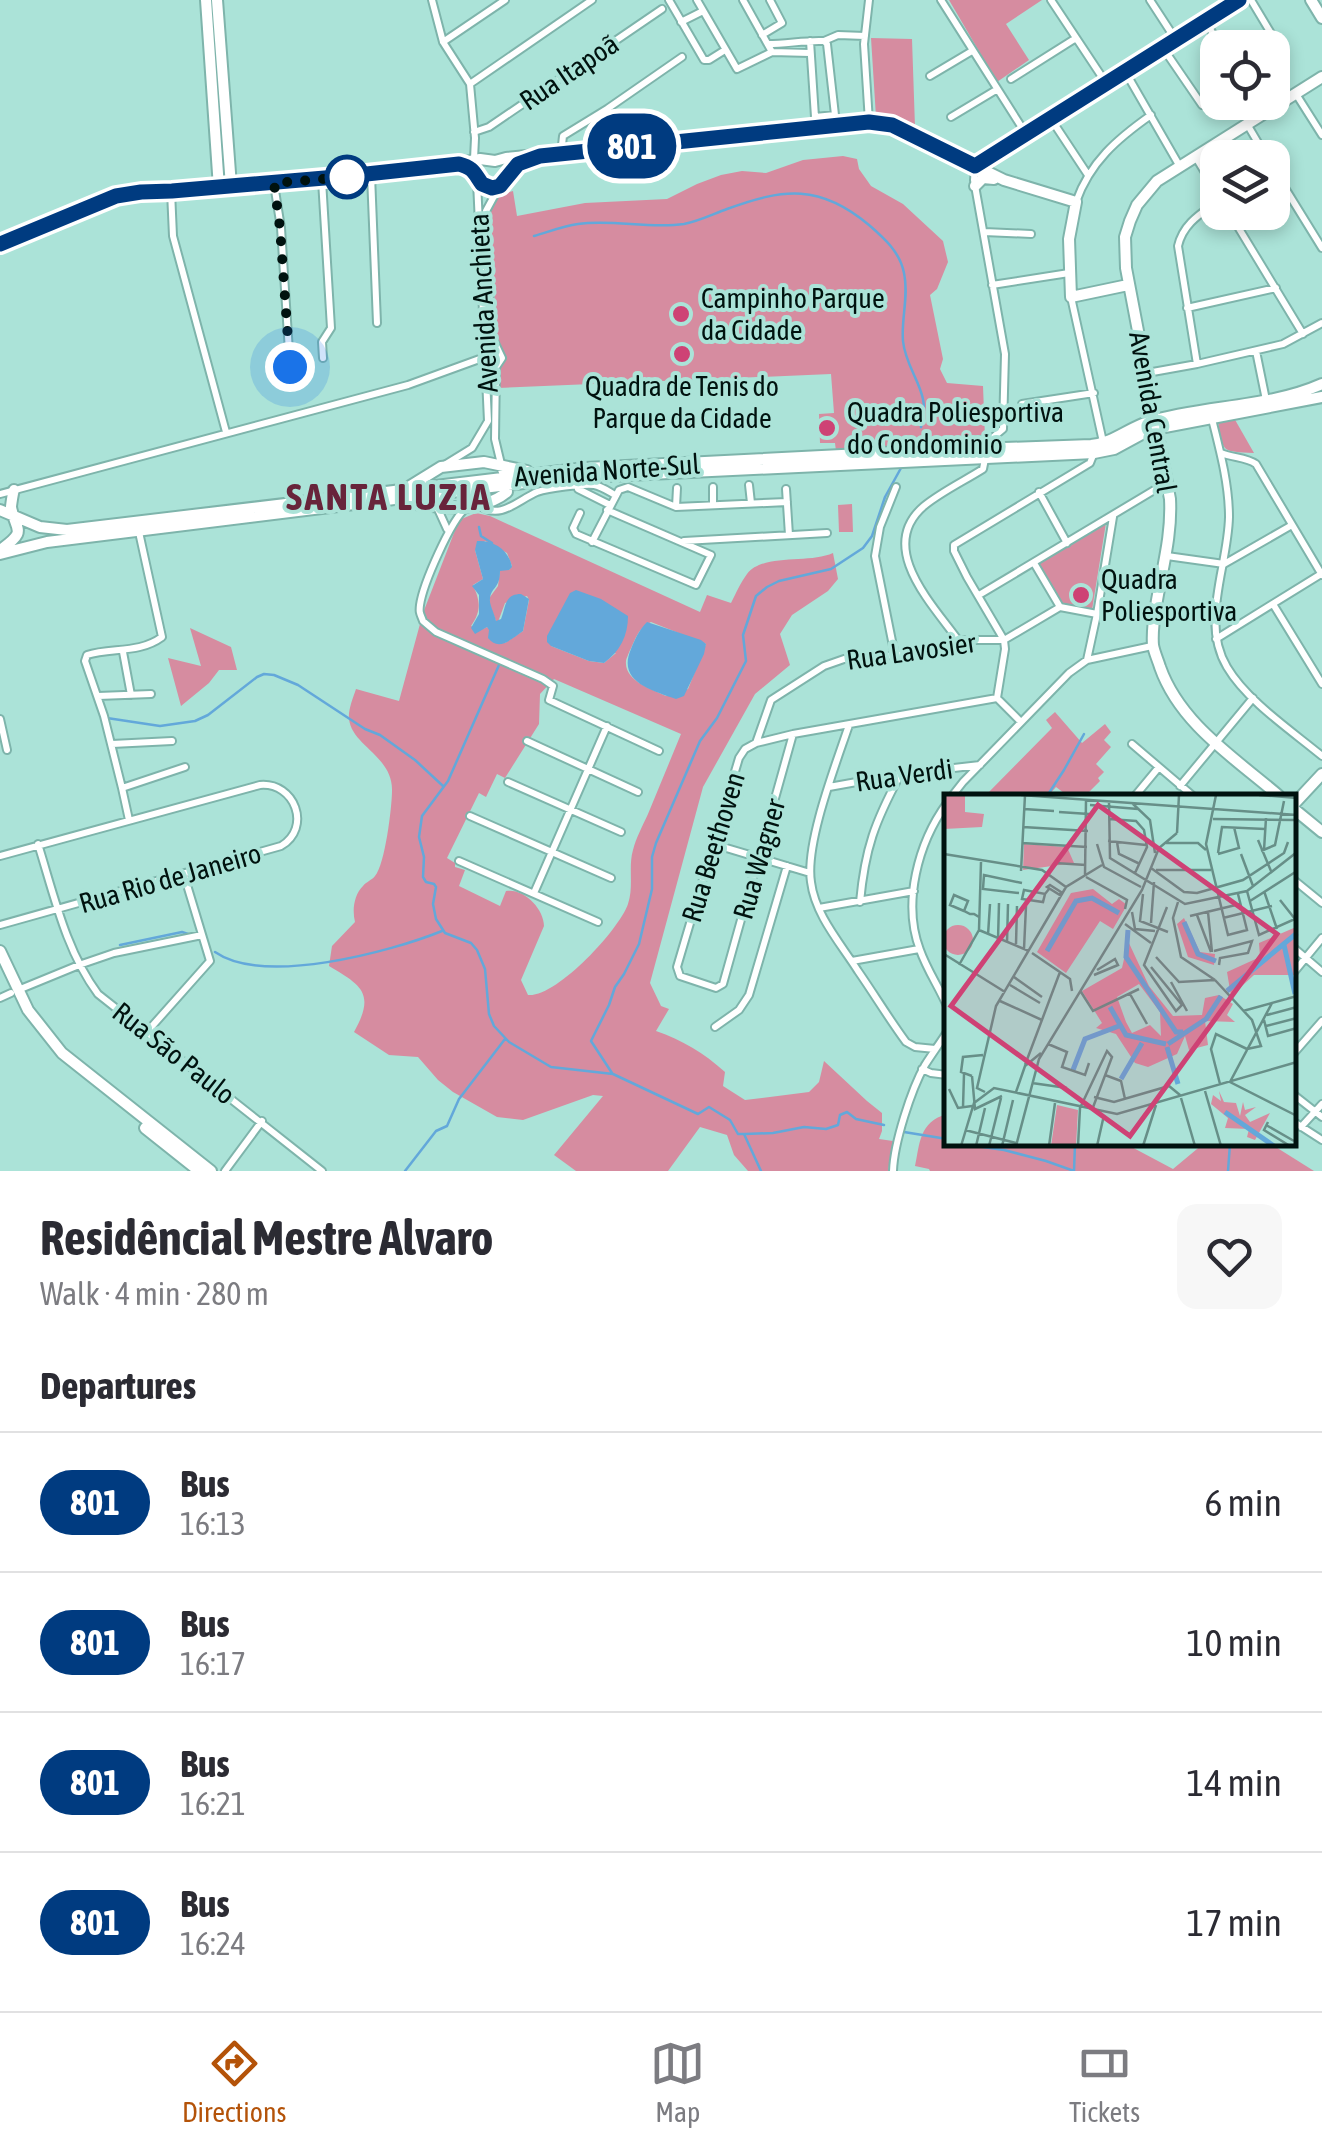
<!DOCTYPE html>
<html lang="en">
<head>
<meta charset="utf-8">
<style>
	:root { --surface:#fff; --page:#f7f7f7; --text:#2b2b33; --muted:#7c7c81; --line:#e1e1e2; --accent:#b45309 }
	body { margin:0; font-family:"Asap Condensed",sans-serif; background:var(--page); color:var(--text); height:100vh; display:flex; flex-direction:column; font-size:38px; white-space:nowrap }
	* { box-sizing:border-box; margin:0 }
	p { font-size:32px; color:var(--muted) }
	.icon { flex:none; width:55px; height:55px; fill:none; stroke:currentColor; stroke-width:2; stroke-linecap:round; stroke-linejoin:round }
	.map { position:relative; height:1171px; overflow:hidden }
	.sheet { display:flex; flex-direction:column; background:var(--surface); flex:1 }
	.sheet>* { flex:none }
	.badge { padding:0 20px; border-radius:32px; font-size:35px; line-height:65px }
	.fabs { position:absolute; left:1200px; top:30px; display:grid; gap:20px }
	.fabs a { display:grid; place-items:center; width:90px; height:90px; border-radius:20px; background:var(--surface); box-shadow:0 5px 15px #0003; font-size:50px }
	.you { position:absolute; width:50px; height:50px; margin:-25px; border:8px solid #fff; border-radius:50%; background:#1a73e8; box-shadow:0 0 0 15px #1a73e833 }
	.map>.badge { position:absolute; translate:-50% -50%; box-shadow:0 0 0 5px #fff }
	h2 { padding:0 40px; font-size:38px; line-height:90px }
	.round { display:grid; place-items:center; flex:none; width:105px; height:105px; border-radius:20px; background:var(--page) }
	.head { display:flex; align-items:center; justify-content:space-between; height:170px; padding:0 40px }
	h1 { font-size:48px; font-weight:700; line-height:75px }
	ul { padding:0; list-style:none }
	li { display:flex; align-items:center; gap:30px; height:140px; padding:0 40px; border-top:2px solid var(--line) }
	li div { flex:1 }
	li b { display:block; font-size:38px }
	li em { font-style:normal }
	li .badge { min-width:110px; font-weight:700; text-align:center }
	.menu { display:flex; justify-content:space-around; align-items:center; height:140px; border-top:2px solid var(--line); background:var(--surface); font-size:28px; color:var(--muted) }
	.menu a { display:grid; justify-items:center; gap:5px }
	.menu .active { color:var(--accent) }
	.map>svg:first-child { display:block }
	.green { fill:#d68ca0; fill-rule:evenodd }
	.water { fill:#63a8da }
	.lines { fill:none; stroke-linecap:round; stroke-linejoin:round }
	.stream { stroke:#63a8da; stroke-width:2.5 }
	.street-casing { stroke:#7eb4ab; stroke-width:10 }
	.secondary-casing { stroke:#7eb4ab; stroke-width:14 }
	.street { stroke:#fff; stroke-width:6 }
	.secondary { stroke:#fff; stroke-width:10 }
	.line-casing { stroke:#fff; stroke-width:22 }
	.line { stroke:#003b80; stroke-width:15 }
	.walk { stroke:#00120f; stroke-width:10; stroke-dasharray:0 18 }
	.stop-dot { fill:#fff; stroke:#003b80; stroke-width:5 }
	.poi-dot { fill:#ce4275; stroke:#abe3d8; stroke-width:4 }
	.labels { text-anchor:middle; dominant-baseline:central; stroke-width:8; stroke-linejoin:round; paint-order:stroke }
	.street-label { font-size:28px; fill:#00120f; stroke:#abe3d8 }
	.poi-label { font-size:28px; fill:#00120f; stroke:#abe3d8; text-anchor:start }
	.district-label { font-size:38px; font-weight:bold; letter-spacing:2.5px; fill:#68243b; stroke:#abe3d8 }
	.inset-river { fill:none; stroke:#63a8da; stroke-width:5 }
	.inset-road { fill:none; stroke:#678f88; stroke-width:2.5 }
	.view { fill:#ce4275; fill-opacity:0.15; stroke:#ce4275; stroke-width:5 }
	.inset-edge { fill:none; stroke:#00120f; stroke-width:5 }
</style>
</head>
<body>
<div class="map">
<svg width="1322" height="1171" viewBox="0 0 1322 1171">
	<rect width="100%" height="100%" fill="#abe3d8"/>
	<path class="green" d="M949,0H1042L1006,24L1029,60L997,82Z
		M871,38L912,39L915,127L876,117Z
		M843,156L857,159L859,169L871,186L903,204L943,241L948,262L937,289L930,295L943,359L940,369L947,383L983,386L985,438L899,442L898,448L836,451L835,443H820L819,414L834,413L831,374L498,388L491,210L499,195L513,191L517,216L585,203L667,199L697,184L721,175L742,171L766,173L803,160Z
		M1234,418L1254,453C1222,451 1223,454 1218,421Z
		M852,504L853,532H839L838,505Z
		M476,513L490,516L700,612L707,595L731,603C736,593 741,582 747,574C763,553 809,564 833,553L838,579L828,591L792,615L780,634L790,665L755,694L703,787L650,983L661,1006L669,1009L656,1031C682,1040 704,1053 725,1072L723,1086L745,1100L809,1092L819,1082L824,1061L867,1101L882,1113V1131L879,1139L893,1141L888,1171H748L734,1155L727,1135L700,1127L668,1171H576L554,1155L603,1096L593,1095L523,1120L497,1117L453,1092L438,1080L418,1057L389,1055L354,1032C375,994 363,986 329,966L332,946L355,922C352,910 354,895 363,886C366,882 372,880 375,876C385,865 392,807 392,791C393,756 352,746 349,719C348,710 353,698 356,689L399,701L423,613L459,520ZM485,541L507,553L512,566L509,570H500L498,586L490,597L489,603L496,621L498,622L505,603L527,596L529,600L523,631L505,643L487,627L483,629L471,626C482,610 480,601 473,585L483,579L475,550ZM651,622L706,644L688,689L666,696C652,689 624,681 626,661C626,659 631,648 632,646C637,635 640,627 651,622ZM551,646L616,653L604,663L589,661ZM554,679L681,734C670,761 659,787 648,814C643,825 636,838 633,850C628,867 634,886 628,904C619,930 556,998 528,995L521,980L544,926C544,909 524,888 506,891L500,906L459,886L465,870L455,867V863L447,858L479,793L486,797L497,774L505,778L539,724L540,694Z
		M1106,523L1092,610L1060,605L1037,565Z
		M190,628L231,647L237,670H219L209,683L181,706L168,658L201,666Z
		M1055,712L1082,743L1105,724L1111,732L1104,740L1111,747L1096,764L1104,772L1098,778L1100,781L1085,796H1068L1056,787L1048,796H985L1052,728L1046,720Z
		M947,1114V1144H1126L1173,1169L1203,1144H1271L1314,1171H930L929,1169L915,1166C920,1143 919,1122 947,1114Z"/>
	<path class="water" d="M477,541C494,540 509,550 512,567L509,570L500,571C500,589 491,587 490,599C489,604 495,615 496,621L501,619C506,607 504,594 521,594L529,599L523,631C511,639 499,652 488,638L489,630L487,627L475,634L471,628L479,614V595L472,586L483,579L475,550Z
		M576,590L601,599L628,616C628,636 620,651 604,663L589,661L551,646L547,642V636L570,593Z
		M647,622L701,640L706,644L704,654L684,696L676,699C650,690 617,681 631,649C635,639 639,630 647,622Z"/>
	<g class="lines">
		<path class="stream" d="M534,236C548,232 563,226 578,224C612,219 649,229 684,224C699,221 713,214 727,209C784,188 820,184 869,225C884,238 900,252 904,273C909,297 901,318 903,341C906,373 933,392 921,427
			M479,527L481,536L492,543
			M499,665L448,781L422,816L419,837L424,857L423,877L426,882L434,884L436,887L433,904L436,919L445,933L471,943L477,950L485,969L489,1014L494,1026L509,1042L551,1067L613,1074L698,1114L709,1107L730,1120L738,1134H744L761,1171
			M107,718L160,726L195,721L208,715L257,677L264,674L274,675L298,685L365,729L380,735L415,760L443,786
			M1047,796L1064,770L1084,734
			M120,945L182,932L191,935
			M215,952C264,986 390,952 442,931
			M612,1073L591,1041L609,1005L615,987L624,974L639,944L652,889V857L656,843L700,741L717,718L746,661L743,635L756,596L767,587L779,581L831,569L863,548L872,536L885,497L901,468
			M904,1132L947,1139
			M745,1134L773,1133L804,1127L826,1129L838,1125L840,1115L847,1112L856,1119L884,1125
			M962,1144L1004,1150L1046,1161L1074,1171
			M405,1171L436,1131L447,1126L459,1099L505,1039
			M1074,1171L1075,1144
			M1228,1171L1230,1144"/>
		<g class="street-casing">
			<path id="street" d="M432,0L443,42L470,84L475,138L474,159
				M669,0L704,60H709L725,50
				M697,0L737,69L772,52
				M743,0L772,52L810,53
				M869,0L864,44L869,122
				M941,0L1026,134
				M1051,0L1106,83
				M1150,0L1176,40
				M1251,0L1284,55
				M1205,21L1222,48
				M681,22L703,11
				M762,35L782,23L770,0
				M824,41L838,35L865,36
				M443,42L505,0
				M768,44C787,44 806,40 824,41L827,44L835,115L815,117L810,41
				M1163,48L1202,105
				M1126,73L1179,165
				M930,76L972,51
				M1011,79L1076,38
				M470,84L592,0
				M1296,94L1322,135
				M951,117L996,90
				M1051,119L1088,175
				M1247,124L1267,158
				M474,132L489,127L662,9
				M561,154L563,136L607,109L682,57
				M1195,156L1218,194
				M1272,167L1322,248
				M371,175L377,323
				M322,180L331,328L322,342L323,358
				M274,184L281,228L290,367
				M499,187L486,211V244L492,337L502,358L496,367L495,439L501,464
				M171,191L173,236L226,432
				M1076,202C1090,162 1117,139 1151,115
				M1229,212L1303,334
				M984,232L1031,234
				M992,285L1069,273
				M1071,297L1103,442
				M1187,308L1276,288
				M1256,351L1266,400
				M1197,364L1178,246C1183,224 1200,214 1218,201
				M1147,373L1197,364L1283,344L1322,323
				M1022,404L1094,393
				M1212,419C1220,451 1229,484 1229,517C1228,567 1200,621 1227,667C1247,701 1292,731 1322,756
				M919,446L991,439L1003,429L1005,354L974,180L975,166
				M1221,453C1233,458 1246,457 1256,464L1322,575
				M446,464L472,448L488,421L477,181
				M749,485L751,503
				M713,487V505
				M578,489L610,505
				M786,489L789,535
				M1039,492L1067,543
				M0,494L408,385L485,357
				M479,505C500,521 518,500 537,492C549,488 581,484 594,485C601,486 608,491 615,495
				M437,507L447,529
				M676,507L677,488
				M466,508C451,520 423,584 420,605C419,613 420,613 423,621L436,632L543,679L553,686L549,700L659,751
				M580,513L573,528L576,534L696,585L711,555L607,510
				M139,532L162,637C139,654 111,647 87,655L85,661L104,716L122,788L185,767
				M684,541L827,533
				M592,542L619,490L628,487L676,507L787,502
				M1167,556L1224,564
				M1034,563L1060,607
				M1224,564L1292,525
				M979,595L1166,483
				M1273,604L1322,684
				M1216,639L1321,574
				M958,640C932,604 876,547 924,506C941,492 964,481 983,469L985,459
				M123,652L131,695
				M895,656L875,556L880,527L896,487
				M1087,660L1097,614L1113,517
				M98,696L151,694
				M997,698L1005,649L1004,640L967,577L954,551V545L1090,463L1094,453
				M997,698L1021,722
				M0,719L7,750
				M849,725C836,764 805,843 811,882C815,915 841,944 858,971C874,994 889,1019 906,1042L915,1047L935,1049
				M793,734L723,984L716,988L680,976L677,967L739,758L745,749L756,743L793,734L997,698
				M527,741L638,792
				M756,743L771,700L824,666L844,659L931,652L958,640H1004L1060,607L1097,614
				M112,744L172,741
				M1132,744L1193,796
				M508,782L621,832
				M1180,786L1253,698
				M829,787L901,774L980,765
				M122,788L129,820
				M952,796L963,782L1069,673L1087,660L1152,646
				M1135,796L1159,767
				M947,803C918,843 902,903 920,950C927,970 939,987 947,1006
				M470,816L611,878
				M38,844C54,895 66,951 98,994L322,1171
				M713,844L810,873
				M0,856L260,785C295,782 312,828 281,846L0,925
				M459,861L598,922
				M1294,880L1322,903
				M534,893L607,726
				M860,902C865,848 875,822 900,775
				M819,908L914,891
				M1294,948L1322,972
				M852,961L919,949
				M1294,972L1322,938
				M18,990L79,965L114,953L202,935
				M0,998L11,993
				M715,1027L739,1010L749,995L787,866
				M146,1033L210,961L184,875
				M1294,1053L1322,1021
				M922,1069L931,1073L947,1075
				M1294,1095L1322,1117
				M1294,1122L1322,1140
				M1301,1127L1322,1104
				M225,1171L262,1121
				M893,1171C894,1143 911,1090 925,1065C932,1054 940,1043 947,1032"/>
		</g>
		<g class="secondary-casing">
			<path id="secondary" d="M206,0L219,188
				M217,0L231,186
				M1311,0L1322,18
				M459,164C474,168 474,173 482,184L492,188C508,183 513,166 530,160
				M975,166L1239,0
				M975,186L983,178L994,179
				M0,243L115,196L141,192L219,188L348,177L436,168L480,159L495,161L506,158L869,122L892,125L1004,180L1076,202L1069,239L1071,297L1128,285
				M407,488L441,467L484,462L527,471
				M403,502C434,507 481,514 507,492L506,477L502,467
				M0,510L40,527L67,530L586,468L921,451L1091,445C1113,443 1127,429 1148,422C1204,405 1268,408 1322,384
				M0,550C29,530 15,531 11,507C11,506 13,491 14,490
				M0,554L47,542L565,478L1094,453L1114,449L1149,430L1322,397
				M1279,796C1235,758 1180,724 1160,667C1158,660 1154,652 1153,645C1152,633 1154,618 1156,606C1162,569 1172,536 1170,499L1126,268L1125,237L1130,221L1137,205L1157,181L1322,77
				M1294,804L1322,774
				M1294,809L1322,832
				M0,951L28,1010L62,1053L211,1171
				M145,1128L199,1171"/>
		</g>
		<use href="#street" class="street"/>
		<use href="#secondary" class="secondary"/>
	</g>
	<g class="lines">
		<g class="line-casing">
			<path id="line" d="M0,244L116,196L141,192L172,191L348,176L459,164C474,168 474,173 482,184L492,188L500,186L518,164L540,156L869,122L892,125L975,166L1239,0"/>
		</g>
		<use href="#line" class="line"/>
		<path class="walk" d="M290,367L280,228L274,183L347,177"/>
	</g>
	<circle class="stop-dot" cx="347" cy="177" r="20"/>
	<g class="poi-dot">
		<circle cx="681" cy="314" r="10"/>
		<circle cx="682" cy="354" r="10"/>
		<circle cx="827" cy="428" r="10"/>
		<circle cx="1081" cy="595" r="10"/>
	</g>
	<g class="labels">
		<g class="street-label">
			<text transform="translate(569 72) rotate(-34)">Rua Itapoã</text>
			<text transform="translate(483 303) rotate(-93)">Avenida Anchieta</text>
			<text transform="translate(1153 412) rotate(80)">Avenida Central</text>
			<text transform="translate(607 470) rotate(-4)">Avenida Norte-Sul</text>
			<text transform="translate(911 651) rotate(-8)">Rua Lavosier</text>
			<text transform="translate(904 775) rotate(-8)">Rua Verdi</text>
			<text transform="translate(713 847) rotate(-73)">Rua Beethoven</text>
			<text transform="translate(759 859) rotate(-74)">Rua Wagner</text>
			<text transform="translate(170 878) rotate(-16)">Rua Rio de Janeiro</text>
			<text transform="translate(174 1053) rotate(38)">Rua São Paulo</text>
		</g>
		<g class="poi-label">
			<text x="701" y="298">Campinho Parque<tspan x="701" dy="32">da Cidade</tspan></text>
			<text x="682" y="386" text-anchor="middle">Quadra de Tenis do<tspan x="682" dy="32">Parque da Cidade</tspan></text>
			<text x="847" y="412">Quadra Poliesportiva<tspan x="847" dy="32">do Condominio</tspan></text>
			<text x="1101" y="579">Quadra<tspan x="1101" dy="32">Poliesportiva</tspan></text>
		</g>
		<g class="district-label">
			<text x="389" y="496">SANTA LUZIA</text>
		</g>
	</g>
	<g transform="translate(944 794)">
		<rect width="352" height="352" fill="#abe3d8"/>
		<path d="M0,1H21V18L40,20L38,33L0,35ZM80,50L123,53L130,69L79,76ZM149,95L168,110L175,105L183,111L169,135L156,127L122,179L93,158L127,99ZM240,124L256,158L271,160L270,171L244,163L233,130ZM-1 146a15 15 0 1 1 30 0a15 15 0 1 1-30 0ZM352,133V181H310L287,202L283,178L316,163L315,149ZM184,147L205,192L229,222L258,221L261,204L275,201L289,210L283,221L291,228L261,227L264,251L245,256L241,242L233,260L204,273L191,269L172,240L152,234L158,229L138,197L178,174ZM195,190L216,218L217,242L206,231L188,239L182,228L173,203ZM275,297L280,308L292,309L296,322L299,308L301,316L312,313L301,321L306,328L326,319L311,346L303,343L305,335L281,334L284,324L267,310L269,301L277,307ZM113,311L134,316L132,352H107Z" fill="#d68ca0" fill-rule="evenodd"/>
		<path class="inset-river" d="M240,128L254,160L272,167M184,136L182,163L232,238H239M340,151L351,200M103,157L132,107L148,104L175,119M283,197L353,139M166,213L182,241L222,250M224,250L262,225L277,202M223,253L234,290M129,276L141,245L175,232M177,285L198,249M281,318L330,352"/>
		<path class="inset-road" d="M77,1L353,21M272,1L262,50L284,141L303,136L294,100M315,1L353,4M165,8L166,64L241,110L303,97L353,58M188,9L206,26L211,59M146,11L194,15M80,15L110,17M115,18L145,20M165,25L192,27L200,36L203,53L191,79M269,25L353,26M79,33L144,37M233,39L235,1M314,46L327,77M164,47L202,51M173,48L175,60L196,70M78,49L143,53M222,49H254L262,56M153,50L160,73L197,93M320,56L322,24M317,57L331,51L340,7M274,59L278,33L321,35M0,60L98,76L122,93M274,60L295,54L290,33M297,60L309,92M111,69L142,71M207,74L240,98L253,99L299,86L340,59L344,48M212,76H267M77,77L81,1M141,81L142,6M142,83L183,106L181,115M106,91L117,98L116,101L103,93ZM303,97L315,141L351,125L336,106M320,97L333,135M75,99L39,95L40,81L78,89M101,100L99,108L78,105L80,96L101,100L105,95M199,100L196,127L224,138M306,107L353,77M234,108L229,124L237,163L271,186M20,117L24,107L10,101L6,111L20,117L26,120H30L35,123M188,118L191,135L211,137M264,118L268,158M253,121L267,158M246,122L296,110M279,124L328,112M207,129L210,88M181,130L207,149M35,136L85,157M44,141L46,110M54,146L55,109M63,149L64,110M72,150L73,112M80,155L82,112M270,157L308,147L304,159L276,164L275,171M88,159L126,185L128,197M0,160L61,198M212,163L235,188L271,186M15,171L35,136L37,68M207,173L238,211L232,217L200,171L223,113M150,181L174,171L171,165L153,176M70,183L98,203M271,186L308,226L317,252L303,255M227,188L243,217M66,191L96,209M137,198L149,217L195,195M186,200L203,230M56,207L98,226M328,209L286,288L353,322M299,217L353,202M323,221L353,213M320,226L324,242L353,234M322,232L353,224M104,250L123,258L118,273L141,281L145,269M81,271L116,178M161,281L177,287L181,305M28,282L31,315L58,302M28,282L17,278L19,263L39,261M88,289L123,294M276,290L267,255L272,240L303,255M5,295L14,314L28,312M261,297L277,352M41,298L33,294L52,212L122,93L158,71M72,298L81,272L97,259M150,303L170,308L225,292L236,301M237,304L251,352M19,313L20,280M324,328L320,336L346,352M322,331L350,347M21,336L72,349M17,352L30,309L50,294L173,320L353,268M32,352L41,314M45,352L57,304M58,352L69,306M72,352L95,265L198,96L215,54L233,39M105,352L111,309M134,352L136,314L163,257L168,263L148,316M153,352L160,321M199,352L212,311"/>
		<path class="view" d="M154,11L333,140L186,342L7,212Z"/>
		<rect width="352" height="352" class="inset-edge"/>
	</g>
</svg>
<div class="fabs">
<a><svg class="icon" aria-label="locate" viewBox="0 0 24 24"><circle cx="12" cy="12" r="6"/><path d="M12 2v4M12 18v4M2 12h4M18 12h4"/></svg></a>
<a><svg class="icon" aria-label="layers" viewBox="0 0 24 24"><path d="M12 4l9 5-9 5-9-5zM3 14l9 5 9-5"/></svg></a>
</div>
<div class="you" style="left:290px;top:367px"></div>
<b class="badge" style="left:632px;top:146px;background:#003b80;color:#fff">801</b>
</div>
<section class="sheet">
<div class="head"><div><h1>Residêncial Mestre Alvaro</h1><p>Walk · 4 min · 280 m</p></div><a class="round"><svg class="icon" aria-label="heart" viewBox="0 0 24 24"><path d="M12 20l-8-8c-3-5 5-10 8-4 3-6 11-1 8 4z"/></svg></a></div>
<h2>Departures</h2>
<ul>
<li><span class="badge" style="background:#003b80;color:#fff">801</span><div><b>Bus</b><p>16:13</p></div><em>6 min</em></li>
<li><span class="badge" style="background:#003b80;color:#fff">801</span><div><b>Bus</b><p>16:17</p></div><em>10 min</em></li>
<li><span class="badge" style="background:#003b80;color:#fff">801</span><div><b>Bus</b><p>16:21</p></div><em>14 min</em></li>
<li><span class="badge" style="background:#003b80;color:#fff">801</span><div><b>Bus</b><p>16:24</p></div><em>17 min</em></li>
</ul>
</section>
<nav class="menu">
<a class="active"><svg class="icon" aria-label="directions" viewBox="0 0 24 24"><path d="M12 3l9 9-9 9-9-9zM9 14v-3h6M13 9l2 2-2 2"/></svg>Directions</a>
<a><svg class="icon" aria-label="map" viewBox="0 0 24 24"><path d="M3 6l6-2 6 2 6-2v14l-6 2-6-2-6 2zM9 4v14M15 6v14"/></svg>Map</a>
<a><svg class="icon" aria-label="tickets" viewBox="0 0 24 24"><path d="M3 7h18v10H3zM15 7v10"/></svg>Tickets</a>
</nav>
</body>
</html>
